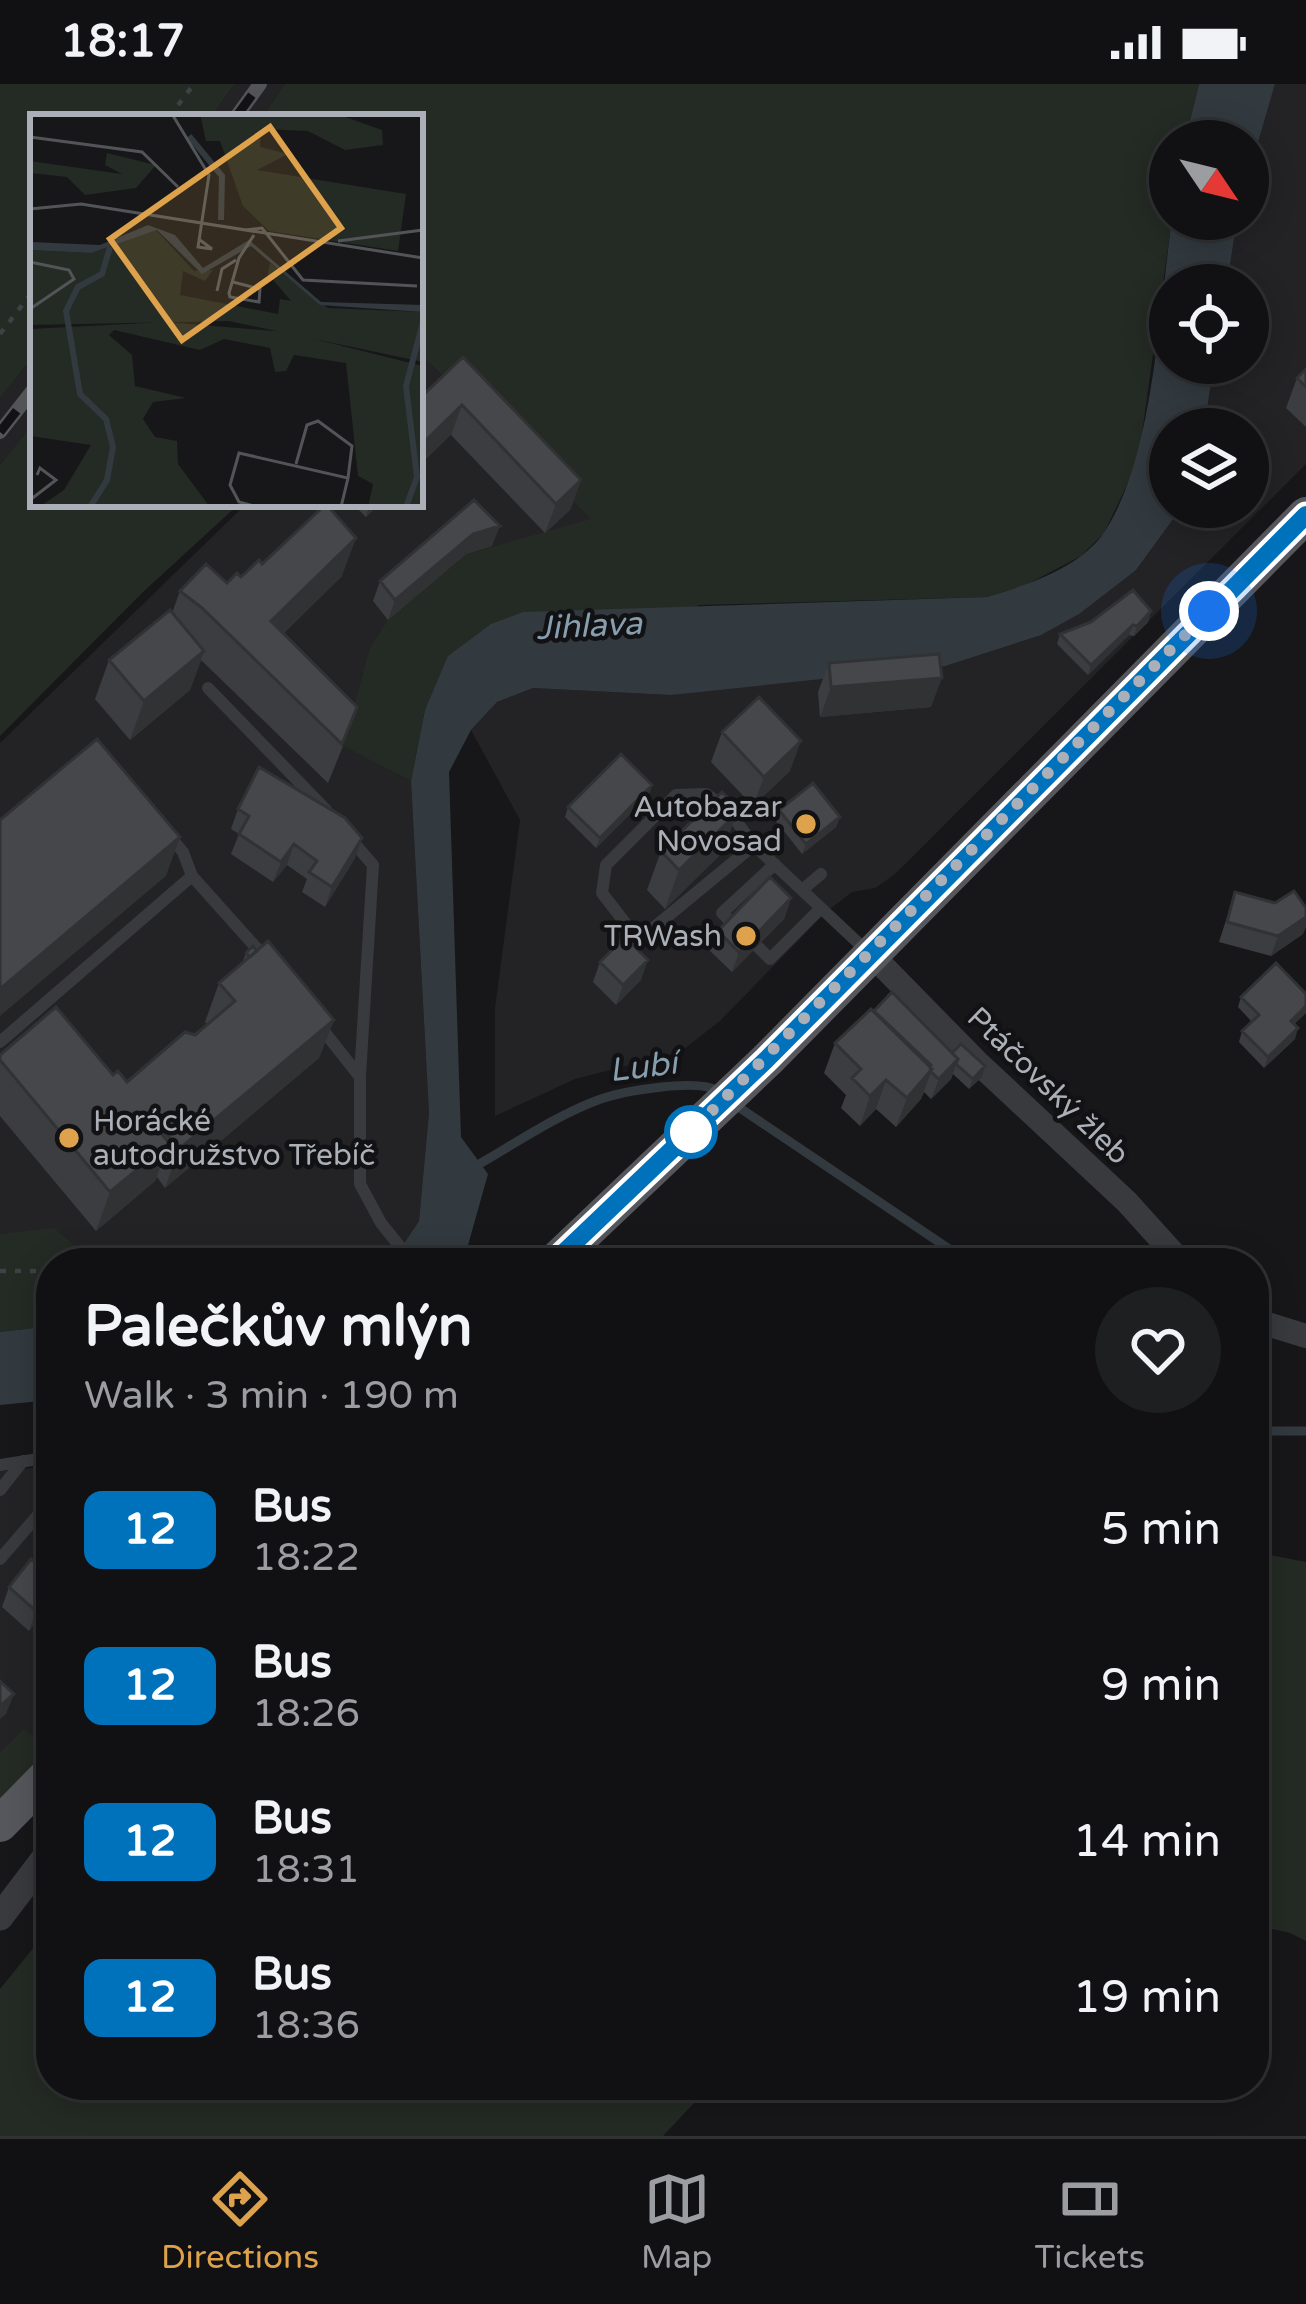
<!DOCTYPE html>
<html lang="en">
<head>
<meta charset="utf-8">
<style>
	:root { --surface:#111113; --page:#1e1f21; --text:#f1f3f6; --muted:#9c9da0; --line:#303133; --accent:#dda24b }
	body { margin:0; font-family:"Varela Round",sans-serif; background:var(--page); color:var(--text); height:100vh; display:flex; flex-direction:column; font-size:45px; white-space:nowrap }
	* { box-sizing:border-box; margin:0 }
	p { font-size:39px; color:var(--muted) }
	.icon { flex:none; width:66px; height:66px; fill:none; stroke:currentColor; stroke-width:2; stroke-linecap:round; stroke-linejoin:round }
	.map { position:relative; flex:1; overflow:hidden }
	.panel { position:absolute; left:36px; top:1164px; width:1233px; height:852px; display:flex; flex-direction:column; background:var(--surface); border-radius:48px; box-shadow:0 6px 30px #0003,0 0 0 3px var(--line) }
	.panel>* { flex:none }
	.badge { padding:0 24px; border-radius:18px; font-size:42px; line-height:78px }
	.needle { width:78px; rotate:125deg }
	.buttons { position:absolute; left:1149px; top:36px; display:grid; gap:24px }
	.buttons a { display:grid; place-items:center; width:120px; height:120px; border-radius:50%; background:var(--surface); box-shadow:0 6px 30px #0003,0 0 0 3px var(--line); font-size:60px }
	.you { position:absolute; width:60px; height:60px; margin:-30px; border:9px solid #fff; border-radius:50%; background:#1a73e8; box-shadow:0 0 0 18px #1a73e833 }
	.map>.badge { position:absolute; translate:-50% -50%; box-shadow:0 0 0 6px #fff }
	.round { display:grid; place-items:center; flex:none; width:126px; height:126px; border-radius:63px; background:var(--page) }
	.head { display:flex; align-items:center; justify-content:space-between; height:204px; padding:0 48px }
	h1 { font-size:57px; font-weight:700; line-height:90px }
	ul { padding:0; list-style:none }
	li { display:flex; align-items:center; gap:36px; height:156px; padding:0 48px }
	li div { flex:1 }
	li b { display:block; font-size:45px }
	li em { font-style:normal }
	li .badge { min-width:132px; font-weight:700; text-align:center }
	.status { display:flex; justify-content:space-between; align-items:center; height:84px; padding:0 60px; background:var(--surface); direction:ltr }
	.status svg { height:33px; fill:currentColor }
	.tab-bar { display:flex; justify-content:space-around; align-items:center; height:168px; border-top:3px solid var(--line); background:var(--surface); font-size:33px; color:var(--muted) }
	.tab-bar a { display:grid; justify-items:center; gap:6px }
	.tab-bar .active { color:var(--accent) }
	.map>svg:first-child { display:block }
	.built { fill:#232326 }
	.green { fill:#242a24 }
	.water { fill:#323a40 }
	.lines { fill:none; stroke-linecap:round; stroke-linejoin:round }
	.stream { stroke:#323a40; stroke-width:9 }
	.path { stroke:#3f4144; stroke-width:4.5; stroke-dasharray:6 9; stroke-linecap:butt }
	.service { stroke:#393a3d; stroke-width:12 }
	.minor { stroke:#393a3d; stroke-width:24 }
	.tertiary { stroke:#393a3d; stroke-width:27 }
	.primary { stroke:#55575c; stroke-width:36 }
	.rail-casing { stroke:#525458; stroke-width:14 }
	.rail { stroke:#121214; stroke-width:9; stroke-dasharray:27; stroke-linecap:butt }
	.wall { fill:#3c3d40 }
	.shaded-wall { fill:#313234 }
	.building { fill:#46474b; stroke:#313234; stroke-width:3 }
	.line-casing { stroke:#fff; stroke-width:27 }
	.line { stroke:#0072bc; stroke-width:18 }
	.walk { stroke:#abafb7; stroke-width:12; stroke-dasharray:0 21.6 }
	.poi-dot { fill:#dda24b; stroke:#121214; stroke-width:4.5 }
	.stop-dot { fill:#fff; stroke:#0072bc; stroke-width:6 }
	.labels { text-anchor:middle; dominant-baseline:central; stroke-width:9; stroke-linejoin:round; paint-order:stroke }
	.poi-label { font-size:30px; fill:#abafb7; stroke:#121214; text-anchor:end }
	.street-label { font-size:30px; fill:#abafb7; stroke:#121214 }
	.water-label { font-size:33px; font-style:italic; fill:#869eae; stroke:#121214 }
	.inset-river { fill:none; stroke:#323a40; stroke-width:6 }
	.inset-road { fill:none; stroke:#525458; stroke-width:3 }
	.view { fill:#dda24b; fill-opacity:0.15; stroke:#dda24b; stroke-width:6 }
	.inset-edge { fill:none; stroke:#abafb7; stroke-width:6 }
</style>
</head>
<body>
<div class="status"><b>18:17</b><svg viewBox="0 0 49 12"><path d="M0 12V9h3v3zM5 12V6h3v6zM10 12V3h3v9zM15 12V0h3v12zM26 1h20v11H26zM47 4h2v5h-2z"/></svg></div>
<div class="map">
<svg width="1306" height="2052" viewBox="0 0 1306 2052">
	<rect width="100%" height="100%" fill="#171719"/>
	<path class="built" d="M235,0H285L262,33H211Z
		M1275,0H1306V380L894,791L875,804L852,808L826,828L720,937L680,968L575,995L495,1032V924L520,736L471,646L497,618L533,604L671,611L1136,486L1182,423H1248V345H1204L1214,279H1248V201H1227L1237,135H1248V93Z
		M420,270L592,436L466,470L343,661L411,697L429,1029L419,1137L395,1173L384,1179H95L82,1165L0,1150V659L246,420H420Z
		M33,273V339L0,381V314Z
		M51,1382V1645L40,1656L22,1646L0,1668V1387Z"/>
	<path class="green" d="M0,0H235L211,33H33V273L0,314Z
		M285,0H1199L1185,57H1170L1172,135L1138,378L1104,449L1081,472L1024,502L987,513L700,521L425,626L411,697L343,662L370,564L388,536L466,470L591,435L420,270V33H262Z
		M33,339V420H239L142,509L0,652V381Z
		M54,1144L95,1179H51V1242L0,1248V1150Z
		M1254,1468L1306,1478V1857L1290,1849L1254,1841Z
		M23,1645L40,1656L51,1645V1664L0,1717V1668Z
		M51,1842V2001H711L663,2052H0V1905Z"/>
	<path class="water" d="M1199,0H1275L1248,93V57H1185Z
		M1172,135H1237L1227,201H1170V279H1214L1204,345H1170V423H1182L1136,486L1079,530L1041,551L945,582L671,611L533,604L497,618L471,646L449,688L461,1053L488,1090L463,1179H384L395,1173L419,1137L429,1029L411,697L425,626L448,572L491,540L523,528L987,513C1027,501 1081,484 1105,447C1154,372 1159,225 1172,135Z
		M51,1242V1316L0,1321V1248Z"/>
	<g class="lines">
		<path class="stream" d="M731,1018L970,1179
			M474,1083C513,1061 555,1032 598,1016C622,1007 698,994 718,1007
			M1254,1347H1306"/>
		<path class="path" d="M169,33L194,0
			M0,250L33,207
			M94,1179L147,1167
			M0,1187H51"/>
		<path class="service" d="M208,604L327,727
			M167,749L183,768L192,792L269,878
			M348,752L373,781L360,992
			M754,761L651,846L633,849L602,809L606,781L676,711L706,710L727,725L754,761L870,870
			M802,806L821,790
			M735,842L722,829L775,780
			M757,862L770,875L821,824
			M319,941L360,993V1100L381,1139L413,1179
			M0,958L192,792
			M0,1381L51,1373
			M0,1406L23,1377
			M0,1475L51,1416"/>
		<path class="minor" d="M871,870L977,978L1127,1118L1182,1179
			M1254,1236L1306,1252"/>
		<path class="tertiary" d="M0,1833L51,1766"/>
		<path class="primary" d="M553,1179L767,976L1306,431
			M0,1740L51,1688"/>
		<g class="rail-casing">
			<path id="rail" d="M236,33L260,0
				M0,348L33,306"/>
		</g>
		<use href="#rail" class="rail"/>
	</g>
	<path class="wall" d="M463,273L581,396L570,426L545,449L451,351Z
		M1306,285V343L1286,324L1297,294Z
		M474,416L492,462L466,470L388,536L373,517L380,497Z
		M353,420H379L366,433Z
		M262,480L342,492L283,550L343,662L328,699L201,576L190,606L130,656L95,615L109,576L172,529L180,507L227,499L241,493Z
		M1151,527L1148,538L1134,552L1129,551L1088,591L1057,560L1060,550Z
		M829,579L931,623L820,633L818,608Z
		M722,648L790,687L753,722L711,678Z
		M652,701L649,711L596,764L565,733L568,723Z
		M726,718L723,768L665,825L647,806L661,767Z
		M238,725L355,774L325,823L302,808L307,795L287,781L273,798L231,770L239,750L231,745Z
		M779,726L840,733L836,743L802,770L775,736Z
		M1235,808L1275,819L1303,850L1271,872L1219,858Z
		M791,814L784,835L732,888L710,867L718,847Z
		M246,869L334,936L319,974L165,1104L157,1093L155,1097L96,1147L0,1032V971L113,991L127,998L207,940L205,938L219,899L242,879Z
		M600,878L641,896L616,921L593,898Z
		M1306,910V929L1294,940L1295,955L1264,984L1239,958L1242,947L1252,938L1238,923L1241,913Z
		M874,928L952,969L985,982L982,993L969,1005L953,990L951,995L931,1015L924,1008L921,1015L896,1043L876,1025L860,1042L841,1024L846,1011L824,989L835,959Z
		M51,1493L50,1519L29,1547L2,1523L9,1503Z"/>
	<path class="shaded-wall" d="M462,321L451,351L420,381V362Z
		M581,396L570,426L545,449L556,420Z
		M370,420H379L366,433Z
		M500,442L492,462L466,470L388,536L395,516L473,450Z
		M356,454L342,492L257,576L271,537Z
		M1151,527L1148,538L1134,552L1137,542Z
		M1133,541L1129,551L1088,591L1091,581Z
		M204,567L190,606L130,656L144,617Z
		M942,594L931,623L820,633L831,603Z
		M801,657L790,687L753,722L764,693Z
		M652,701L649,711L596,764L600,754Z
		M737,729L723,768L665,825L679,786Z
		M840,733L836,743L802,770L806,760Z
		M180,753L166,792L0,932V905Z
		M362,754L355,774L325,823L332,803Z
		M294,760L287,781L273,798L281,778Z
		M791,814L784,835L732,888L739,868Z
		M1306,833V843L1303,850L1271,872L1278,852Z
		M648,876L641,896L616,921L623,901Z
		M1306,922V929L1287,947L1291,937Z
		M334,936L319,974L165,1104L179,1065Z
		M1298,944L1295,955L1264,984L1268,973Z
		M958,975L951,995L931,1015L939,995Z
		M985,982L982,993L969,1005L973,995Z
		M932,985L921,1015L896,1043L907,1014Z
		M886,996L876,1025L860,1042L870,1012Z
		M169,1059L155,1097L96,1147L110,1108Z
		M51,1507L50,1519L29,1547L36,1527Z
		M14,1610L6,1630L0,1635V1622Z"/>
	<path class="building" d="M463,273L581,396L556,420L462,321L420,362V314Z
		M1306,285V303L1297,294Z
		M474,416L500,442L473,450L395,516L380,497Z
		M326,420L356,454L271,537L357,623L342,660L202,524L180,507L206,480L227,499L237,489L241,493L259,476L262,480Z
		M1133,506L1151,527L1137,542L1133,541L1091,581L1060,550L1091,538Z
		M170,526L204,567L144,617L109,576Z
		M939,570L942,594L831,603L829,579Z
		M759,613L801,657L764,693L722,648Z
		M97,655L180,753L0,905V736Z
		M621,670L652,701L600,754L568,723Z
		M259,683L345,734L362,754L332,803L309,788L317,777L294,760L281,778L239,750L249,732L238,725Z
		M813,699L840,733L806,760L779,726Z
		M722,708L727,713L724,716L737,729L679,786L661,767Z
		M770,793L791,814L739,868L718,847Z
		M1294,807L1306,824V833L1278,852L1227,838L1235,808L1275,819Z
		M625,853L648,876L623,901L600,878Z
		M268,857L334,936L179,1065L154,1035L152,1038L169,1059L110,1108L0,976V971L56,923L113,991L118,987L127,998L185,948L195,951L235,917L219,899Z
		M253,862L257,867L250,873L246,869Z
		M1276,879L1306,910V922L1291,937L1298,944L1268,973L1242,947L1259,931L1241,913Z
		M892,908L958,975L939,995L930,987L931,981L874,927Z
		M871,925L932,985L907,1014L886,996L870,1012L852,994L861,985L835,959Z
		M961,960L985,982L973,995L956,980L958,975L952,969Z
		M31,1475L51,1493V1507L36,1527L9,1503Z
		M0,1597L14,1610L0,1622Z"/>
	<g class="lines">
		<g class="line-casing">
			<path id="line" d="M553,1179L766,976L1306,431"/>
		</g>
		<use href="#line" class="line"/>
		<path class="walk" d="M691,1048L679,1060L1209,527"/>
	</g>
	<g class="poi-dot">
		<circle cx="806" cy="740" r="12"/>
		<circle cx="746" cy="852" r="12"/>
		<circle cx="69" cy="1054" r="12"/>
	</g>
	<circle class="stop-dot" cx="691" cy="1048" r="24"/>
	<g class="labels">
		<g class="poi-label">
			<text x="782" y="723">Autobazar<tspan x="782" dy="34">Novosad</tspan></text>
			<text x="722" y="852">TRWash</text>
			<text x="93" y="1037" text-anchor="start">Horácké<tspan x="93" dy="34">autodružstvo Třebíč</tspan></text>
		</g>
		<g class="street-label">
			<text transform="translate(1048 1002) rotate(44)">Ptáčovský žleb</text>
		</g>
		<g class="water-label">
			<text transform="translate(589 542) rotate(-3)">Jihlava</text>
			<text transform="translate(643 983) rotate(-7)">Lubí</text>
		</g>
	</g>
	<g transform="translate(30 30)">
		<rect width="393" height="393" fill="#171719"/>
		<path d="M170,0H307L352,16L353,31L315,36L278,17L231,15L230,33L258,40L227,56L376,80L368,137L239,117L213,92L190,27H176ZM77,39L126,51L106,74L55,81L37,63L0,59V47L92,60L75,51ZM126,116L164,157L183,156L175,167L153,157L150,181L248,200L250,185L261,187L238,160L240,149L298,194L393,198V248L199,207L0,211V136L61,139ZM135,208L256,218L393,252V393H338L343,370L328,362L316,249L264,241L256,257L245,258L240,234L194,225L170,236L84,216L79,221L102,241L105,272L156,284L123,288L113,305L125,323L147,327L148,350L180,393H61L69,379L59,393H9L34,376L61,331L0,322V215Z" fill="#242a24"/>
		<path d="M118,111L145,121L173,154L219,126L291,188L393,191V198L290,191L221,132L172,160L127,116L61,139L0,136V128L70,131Z" fill="#323a40"/>
		<path class="inset-river" d="M159,22L192,62L191,106M60,393L77,366L83,333L76,305L50,280L36,197L48,173L72,160L80,133M376,393L387,363L376,272L393,208"/>
		<path class="inset-road" d="M142,0L179,61L168,133L182,135L170,126M0,23L112,38L148,73M0,95L51,90L393,144M215,116L232,114L273,166L387,172M308,127L393,116M0,148L39,156L44,165L0,195M203,168L230,175L229,188L200,183L199,179L209,144L224,121M187,177L192,155L206,146M266,350L277,311L288,307L322,332L318,364M0,386L26,366L10,354L7,361M228,393L209,388L200,371L209,339L318,364L311,393"/>
		<path class="view" d="M240,13L311,114L152,226L80,125Z"/>
		<rect width="393" height="393" class="inset-edge"/>
	</g>
</svg>
<div class="buttons">
<a><svg class="needle" viewBox="-14 -14 28 28"><path d="M0-13l5 13h-10z" fill="#e53935"/><path d="M0 13l5-13h-10z" fill="#9c9da0"/></svg></a>
<a><svg class="icon" aria-label="locate" viewBox="0 0 24 24"><circle cx="12" cy="12" r="6"/><path d="M12 2v4M12 18v4M2 12h4M18 12h4"/></svg></a>
<a><svg class="icon" aria-label="layers" viewBox="0 0 24 24"><path d="M12 4l9 5-9 5-9-5zM3 14l9 5 9-5"/></svg></a>
</div>
<div class="you" style="left:1209px;top:527px"></div>
<section class="panel">
<div class="head"><div><h1>Palečkův mlýn</h1><p>Walk · 3 min · 190 m</p></div><a class="round"><svg class="icon" aria-label="heart" viewBox="0 0 24 24"><path d="M12 20l-8-8c-3-5 5-10 8-4 3-6 11-1 8 4z"/></svg></a></div>
<ul>
<li><span class="badge" style="background:#0072bc;color:#fff">12</span><div><b>Bus</b><p>18:22</p></div><em>5 min</em></li>
<li><span class="badge" style="background:#0072bc;color:#fff">12</span><div><b>Bus</b><p>18:26</p></div><em>9 min</em></li>
<li><span class="badge" style="background:#0072bc;color:#fff">12</span><div><b>Bus</b><p>18:31</p></div><em>14 min</em></li>
<li><span class="badge" style="background:#0072bc;color:#fff">12</span><div><b>Bus</b><p>18:36</p></div><em>19 min</em></li>
</ul>
</section>
</div>
<nav class="tab-bar">
<a class="active"><svg class="icon" aria-label="directions" viewBox="0 0 24 24"><path d="M12 3l9 9-9 9-9-9zM9 14v-3h6M13 9l2 2-2 2"/></svg>Directions</a>
<a><svg class="icon" aria-label="map" viewBox="0 0 24 24"><path d="M3 6l6-2 6 2 6-2v14l-6 2-6-2-6 2zM9 4v14M15 6v14"/></svg>Map</a>
<a><svg class="icon" aria-label="tickets" viewBox="0 0 24 24"><path d="M3 7h18v10H3zM15 7v10"/></svg>Tickets</a>
</nav>
</body>
</html>
